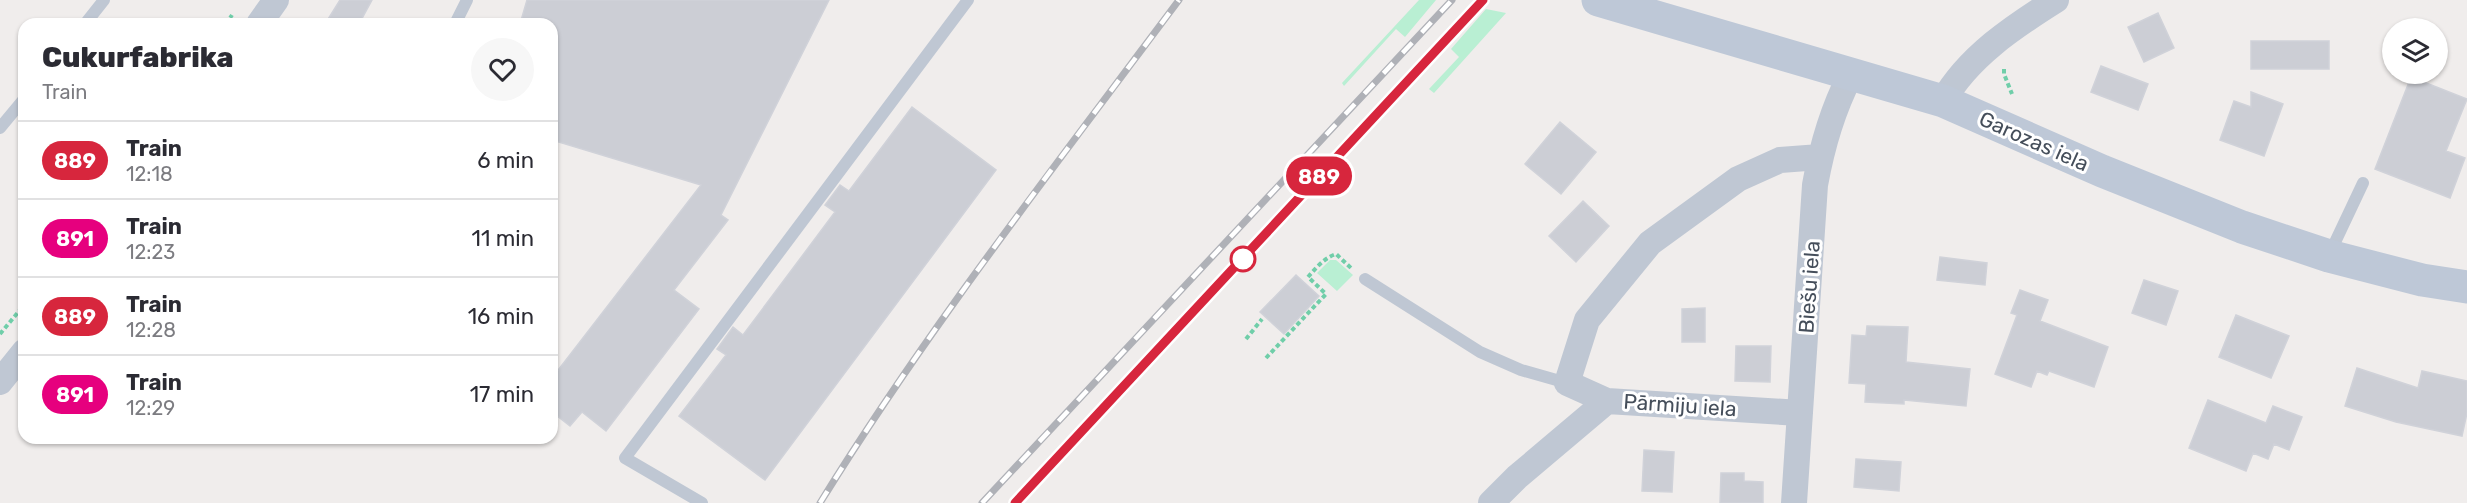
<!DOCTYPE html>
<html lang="en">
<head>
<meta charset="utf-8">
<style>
	:root { --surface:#fff; --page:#f7f7f7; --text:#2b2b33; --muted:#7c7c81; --line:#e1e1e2 }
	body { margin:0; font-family:Rubik,sans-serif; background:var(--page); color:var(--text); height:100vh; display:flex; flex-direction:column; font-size:22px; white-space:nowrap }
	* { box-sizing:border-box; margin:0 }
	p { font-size:20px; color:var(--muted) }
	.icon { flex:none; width:33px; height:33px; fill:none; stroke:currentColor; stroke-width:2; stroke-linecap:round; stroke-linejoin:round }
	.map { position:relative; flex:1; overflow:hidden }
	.details { position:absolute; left:18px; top:18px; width:540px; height:426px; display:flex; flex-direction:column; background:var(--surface); border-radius:18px; box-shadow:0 2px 4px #0004 }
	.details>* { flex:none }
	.badge { padding:0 12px; border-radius:20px; font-size:21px; line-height:39px }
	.buttons { position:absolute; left:2382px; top:18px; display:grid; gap:12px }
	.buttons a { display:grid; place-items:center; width:66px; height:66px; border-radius:50%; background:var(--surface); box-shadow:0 2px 4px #0004; font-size:30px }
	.map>.badge { position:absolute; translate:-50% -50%; box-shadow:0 0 0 3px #fff }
	.round { display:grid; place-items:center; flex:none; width:63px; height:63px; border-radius:32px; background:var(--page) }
	.overview { display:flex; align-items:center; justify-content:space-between; height:102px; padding:0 24px }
	h1 { font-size:28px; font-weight:800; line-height:45px }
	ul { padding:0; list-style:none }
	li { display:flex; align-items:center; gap:18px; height:78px; padding:0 24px; border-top:2px solid var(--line) }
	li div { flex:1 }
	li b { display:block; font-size:22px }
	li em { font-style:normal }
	li .badge { min-width:66px; font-weight:700; text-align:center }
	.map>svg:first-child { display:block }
	.green { fill:#b9efd3 }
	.building { fill:#ccced5; stroke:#d0d2d9; stroke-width:1.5 }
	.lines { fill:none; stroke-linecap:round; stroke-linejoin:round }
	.path { stroke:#70cea9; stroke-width:4; stroke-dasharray:4.5 3; stroke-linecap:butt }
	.lane { stroke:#bfc7d3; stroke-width:12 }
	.street { stroke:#bfc7d3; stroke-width:26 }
	.secondary { stroke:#bec8d7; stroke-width:33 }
	.rail-casing { stroke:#afb1b7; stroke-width:7 }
	.rail { stroke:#fff; stroke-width:4.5; stroke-dasharray:14; stroke-linecap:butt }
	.line-casing { stroke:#fff; stroke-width:14 }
	.line { stroke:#d7263d; stroke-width:9 }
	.stop-dot { fill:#fff; stroke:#d7263d; stroke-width:3 }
	.labels { text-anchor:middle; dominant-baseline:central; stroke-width:6; stroke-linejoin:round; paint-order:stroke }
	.street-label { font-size:21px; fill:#454e5a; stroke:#fff }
</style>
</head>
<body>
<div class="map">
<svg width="2467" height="503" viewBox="0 0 2467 503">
	<rect width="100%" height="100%" fill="#f0edec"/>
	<path class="green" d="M1419,0H1436L1405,37L1396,29L1344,86L1342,83Z
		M1486,9L1506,13L1434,93L1429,89L1459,57L1451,49Z
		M1330,260H1336L1353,275L1337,291L1317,273Z"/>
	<path class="building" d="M340,0H372L359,24H325Z
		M527,0H829L721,215L728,220L674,290L699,309L606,431L582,412L570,426L552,412V378L701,185L552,140V24H520Z
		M2158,13L2174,48L2144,62L2128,27Z
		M2251,41H2329V69H2251Z
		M2101,66L2148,84L2138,110L2091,92Z
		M2411,77L2467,99L2446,151L2465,158L2450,198L2375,169Z
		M2251,92L2283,104L2264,156L2220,140L2234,101L2251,107Z
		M912,107L996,170L765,480L679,416L726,355L717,349L733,327L743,335L835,212L825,205L840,185L849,191Z
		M1560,122L1596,152L1561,194L1525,164Z
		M1583,201L1609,226L1576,262L1549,236Z
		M1940,257L1987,263L1985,285L1937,280Z
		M1296,275L1319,296L1284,334L1260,312Z
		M2144,280L2178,291L2166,325L2132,313Z
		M2020,290L2048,300L2040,321L2108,347L2094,387L2049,371L2047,375L2037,371L2031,387L1995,374L2017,315L2011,313Z
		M1705,308V342H1682V309Z
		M2236,315L2289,336L2271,378L2219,357Z
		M1867,326L1908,327L1906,362L1970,369L1966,406L1904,400V404L1865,402L1866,384L1849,383L1852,335L1866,336Z
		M1736,346H1771L1770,382L1735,381Z
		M2357,368L2418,388L2422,371L2467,381V413L2462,436L2396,422L2345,406Z
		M2208,400L2266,423L2273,406L2302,417L2289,450L2274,444L2268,459L2253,453L2246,471L2189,448Z
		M1644,450L1674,452L1672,492L1642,491Z
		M1856,459L1901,462L1899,491L1854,487Z
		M1721,473H1744V481L1763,482V503H1720Z"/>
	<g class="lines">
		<path class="path" d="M226,24L232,15
			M2004,69V74L2012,94
			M0,334L24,305
			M1246,339L1262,319
			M1266,358L1326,294L1308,277C1316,268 1324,258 1336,254L1351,268"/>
		<path class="lane" d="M85,24L104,0
			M455,24L467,0
			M0,128L24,99
			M2329,255L2363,183
			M1365,279L1480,352L1521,370L1567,383
			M702,503L625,458L968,0"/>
		<path class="street" d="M259,24L276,0
			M1943,101C1968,57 2013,27 2056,0
			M0,382L24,352
			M1607,401L1567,383L1587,320L1650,243L1738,179L1780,160L1820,157
			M1491,503L1517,477L1607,401L1800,413
			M1794,503L1815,185C1822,146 1832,111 1850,76"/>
		<path class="secondary" d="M1598,0L1943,101L2102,171L2242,227L2329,256L2422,280L2467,287"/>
		<g class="rail-casing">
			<path id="rail" d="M820,503C928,328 1056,165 1179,0
				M982,503L1452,0
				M1015,503L1483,0"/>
		</g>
		<use href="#rail" class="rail"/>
	</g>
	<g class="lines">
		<g class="line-casing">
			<path id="line" d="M1015,503L1483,0"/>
		</g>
		<use href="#line" class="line"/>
	</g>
	<circle class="stop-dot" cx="1243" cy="259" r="12"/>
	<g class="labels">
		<g class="street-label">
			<text transform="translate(2034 141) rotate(24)">Garozas iela</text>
			<text transform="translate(1809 287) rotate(-86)">Biešu iela</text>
			<text transform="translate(1680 405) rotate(4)">Pārmiju iela</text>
		</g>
	</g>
</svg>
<div class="buttons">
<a><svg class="icon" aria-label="layers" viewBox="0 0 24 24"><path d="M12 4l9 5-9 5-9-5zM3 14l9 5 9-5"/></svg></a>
</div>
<b class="badge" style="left:1319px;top:176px;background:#d7263d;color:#fff">889</b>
<section class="details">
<div class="overview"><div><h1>Cukurfabrika</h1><p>Train</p></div><a class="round"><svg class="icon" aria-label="heart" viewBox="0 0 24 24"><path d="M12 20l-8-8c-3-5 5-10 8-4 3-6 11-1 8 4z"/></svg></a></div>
<ul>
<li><span class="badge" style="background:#d7263d;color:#fff">889</span><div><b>Train</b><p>12:18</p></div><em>6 min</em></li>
<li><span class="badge" style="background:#e6007e;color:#fff">891</span><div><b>Train</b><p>12:23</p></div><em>11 min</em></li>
<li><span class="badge" style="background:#d7263d;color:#fff">889</span><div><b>Train</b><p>12:28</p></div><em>16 min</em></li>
<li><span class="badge" style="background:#e6007e;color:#fff">891</span><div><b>Train</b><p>12:29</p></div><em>17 min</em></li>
</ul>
</section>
</div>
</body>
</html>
